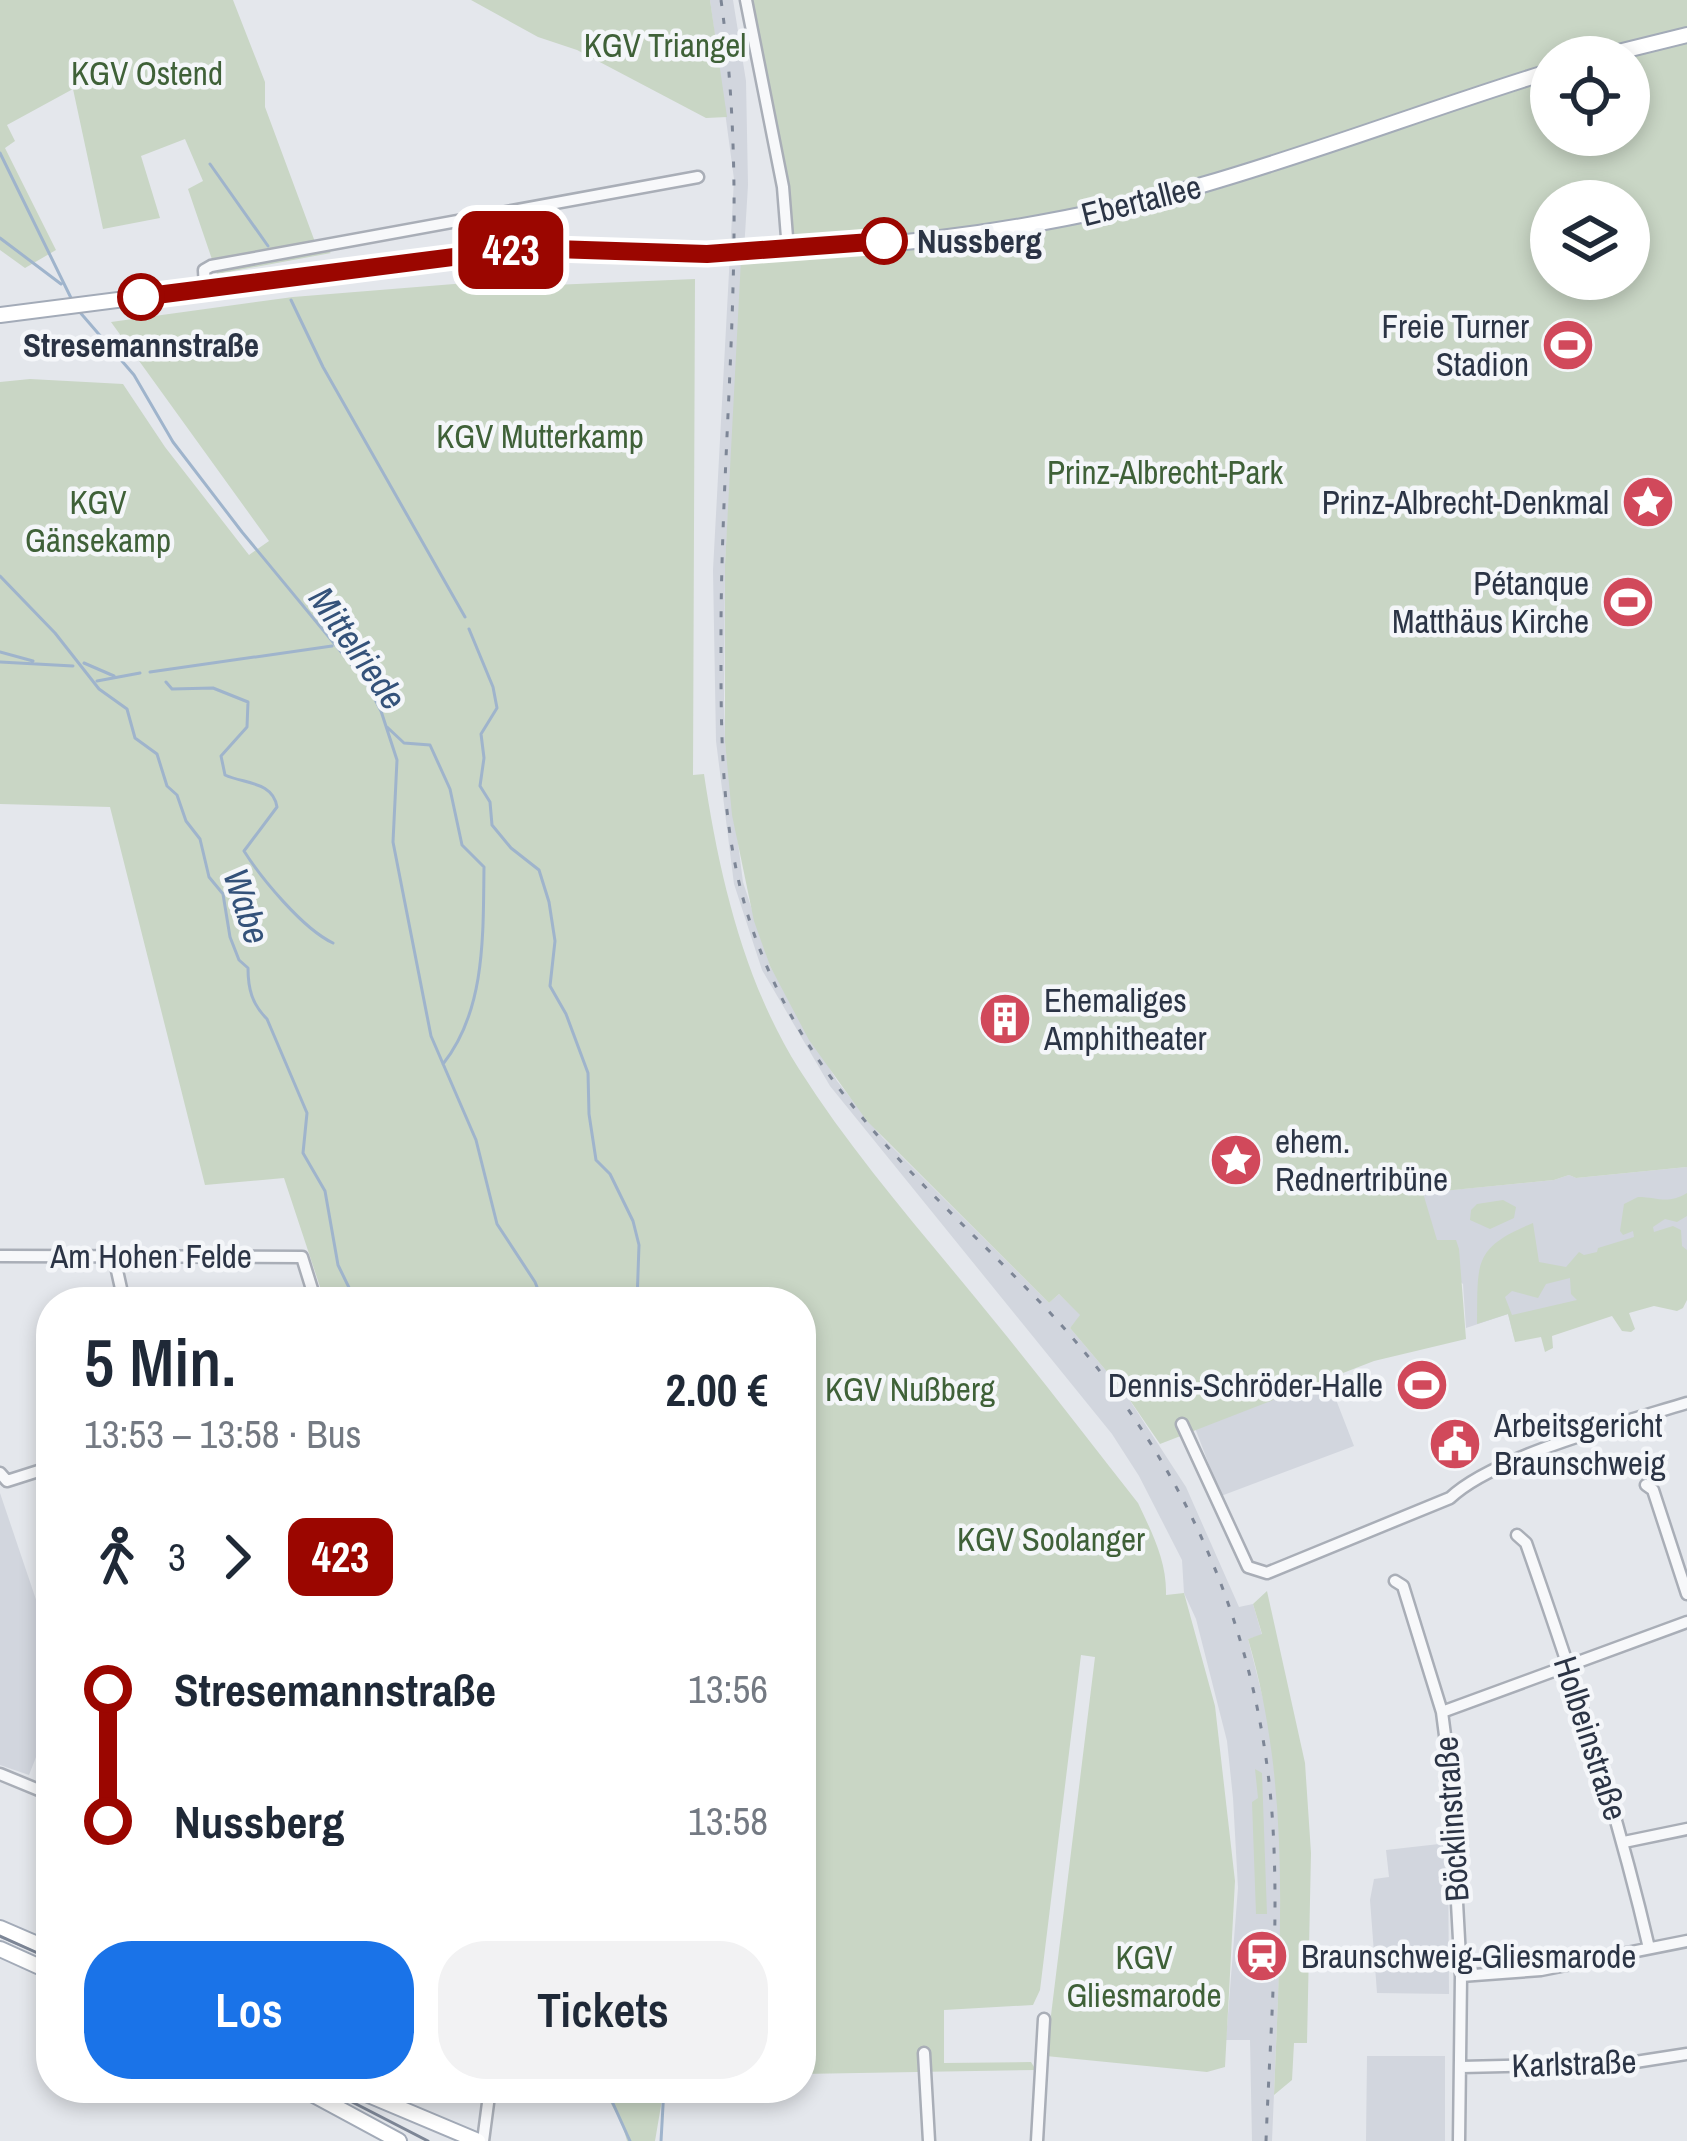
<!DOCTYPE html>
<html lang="de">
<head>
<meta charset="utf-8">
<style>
	:root { --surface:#fff; --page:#f2f2f3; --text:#1f2937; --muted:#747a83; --accent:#1a73e8 }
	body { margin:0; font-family:"Archivo Narrow",sans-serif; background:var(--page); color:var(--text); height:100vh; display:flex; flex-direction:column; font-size:45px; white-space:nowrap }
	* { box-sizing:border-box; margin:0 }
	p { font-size:39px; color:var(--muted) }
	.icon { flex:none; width:66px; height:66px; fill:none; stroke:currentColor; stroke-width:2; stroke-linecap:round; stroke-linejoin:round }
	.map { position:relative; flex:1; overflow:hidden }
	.sheet { position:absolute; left:36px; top:1287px; width:780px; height:816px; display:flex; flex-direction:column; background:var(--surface); border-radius:48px; box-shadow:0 6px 18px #0003 }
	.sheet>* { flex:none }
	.badge { padding:0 24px; border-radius:18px; font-size:42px; line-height:78px }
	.buttons { position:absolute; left:1530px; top:36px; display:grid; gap:24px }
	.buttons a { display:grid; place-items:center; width:120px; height:120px; border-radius:50%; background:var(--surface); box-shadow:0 6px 18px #0003; font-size:60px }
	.map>.badge { position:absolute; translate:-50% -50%; box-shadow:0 0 0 6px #fff }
	.legs { display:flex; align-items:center; gap:18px; height:132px; padding:0 48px; font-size:39px }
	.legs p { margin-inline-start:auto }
	.summary { display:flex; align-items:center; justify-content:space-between; height:204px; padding:0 48px }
	h1 { font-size:66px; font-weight:600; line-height:90px }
	.cta { display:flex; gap:24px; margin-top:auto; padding:24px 48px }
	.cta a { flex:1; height:138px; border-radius:48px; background:var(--accent); color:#fff; font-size:48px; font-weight:600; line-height:138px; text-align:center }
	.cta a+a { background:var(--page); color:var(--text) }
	ul { padding:0 48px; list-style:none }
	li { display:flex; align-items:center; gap:42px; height:132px; font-size:45px }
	li i { display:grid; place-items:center; width:18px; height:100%; margin:0 15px; background:currentColor }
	li i::after { content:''; width:30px; height:30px; margin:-15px; border:9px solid; border-radius:50%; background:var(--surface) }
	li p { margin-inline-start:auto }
	li:first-child i { background:linear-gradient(#0000 50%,currentColor 0) }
	li:last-child i { background:linear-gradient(currentColor 50%,#0000 0) }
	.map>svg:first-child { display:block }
	.built { fill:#d2d6de }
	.green { fill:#c9d6c5; fill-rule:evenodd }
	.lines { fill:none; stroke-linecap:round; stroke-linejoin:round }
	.stream { stroke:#9fb4cc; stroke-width:3 }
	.minor-casing { stroke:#a9aeb7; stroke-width:15 }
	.major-casing { stroke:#a3abb8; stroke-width:18 }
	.minor { stroke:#f7f8fa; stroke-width:10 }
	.major { stroke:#fff; stroke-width:14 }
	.tram { stroke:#7d8696; stroke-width:3 }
	.rail { stroke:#7d8696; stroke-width:3; stroke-dasharray:6 12; stroke-linecap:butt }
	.major-bridge-casing { stroke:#a3abb8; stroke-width:18; stroke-linecap:butt }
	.major-bridge { stroke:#fff; stroke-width:14 }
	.line-1-casing { stroke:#fff; stroke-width:27 }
	.line-1 { stroke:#9b0600; stroke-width:18 }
	.stop-1-dot { fill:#fff; stroke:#9b0600; stroke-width:6 }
	.labels { text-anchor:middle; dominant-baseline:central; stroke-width:9; stroke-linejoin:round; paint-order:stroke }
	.park-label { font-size:33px; fill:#3f6138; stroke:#f4f6f9 }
	.street-label { font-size:33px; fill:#2b3445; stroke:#f4f6f9 }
	.stop-label { font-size:33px; font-weight:bold; fill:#2b3445; stroke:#f4f6f9; text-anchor:start }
	.poi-label { font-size:33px; fill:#2b3445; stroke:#f4f6f9; text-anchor:end }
	.water-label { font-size:36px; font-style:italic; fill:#34527a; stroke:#f4f6f9 }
</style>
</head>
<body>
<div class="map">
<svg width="1687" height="2141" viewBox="0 0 1687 2141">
	<rect width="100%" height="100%" fill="#e4e7ec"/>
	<path class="built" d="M710,0H733L746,81L748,185L725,565L724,700L725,742L743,882L770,966L837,1081L882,1137L1049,1303L1059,1294L1081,1315L1070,1328L1125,1393L1186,1487L1239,1607L1253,1604L1262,1635L1248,1639L1269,1722L1280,1823L1281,1928L1272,2141H1252L1250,2040H1226L1238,1888L1233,1798L1227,1741L1196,1619L1184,1593L1182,1560L1139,1476L1112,1434L830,1086L762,970L734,884L716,741L713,570L734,179Z
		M1687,1167V1283L1514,1337L1508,1314L1466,1328L1463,1284L1423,1251L1411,1194L1554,1180L1569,1175L1576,1178Z
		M1328,1379L1354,1446L1221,1496L1195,1428Z
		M0,1493L51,1644V1719L29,1775L0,1765Z
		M1448,1843L1449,1994L1377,1993L1370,1900L1374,1879L1389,1877L1386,1850Z
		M1367,2056H1445V2141H1366Z"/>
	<path class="green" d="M0,0H233L265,82V107L315,242L331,253L217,274L188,189L203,181L185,139L141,156L160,218L103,229L73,89L7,125L15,141L5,148L56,250L25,268L0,250Z
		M471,0H710L727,117L706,118L577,50L538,37Z
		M752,0H1687V1167L1576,1178L1569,1175L1554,1180L1423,1193L1437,1240H1456L1459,1249L1466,1339L1374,1361L1160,1444L1125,1393L1070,1328L1080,1315L1059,1294L1049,1303L867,1121L809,1040L770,966L754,921L732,815L725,742V565L741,259L792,256V219ZM1551,57H1629V135H1551ZM1551,201H1629V279H1551Z
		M528,278L529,286L695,279L693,775L704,774C719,875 744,982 799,1069C856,1159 929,1240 996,1323C1044,1382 1091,1443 1138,1503C1152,1533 1167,1561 1166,1595L1184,1593L1215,1706L1235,1881L1225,2067L1207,2072L1046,2056L1095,1657L1081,1655L1040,1990L1033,2005L944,2010V2063L1031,2062L1036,2070L801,2074V1302H325L284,1178L205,1185L110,807L0,804V382L30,379L123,384L165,447L249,555L269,541L111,322L293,297Z
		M1687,1193V1216L1677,1222L1665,1219L1653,1227L1654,1232L1673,1226L1681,1230L1682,1246L1687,1250V1300L1683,1308L1677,1311L1654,1306L1629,1313L1635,1329L1631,1332L1622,1331L1612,1316L1552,1336L1553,1348L1545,1352L1541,1337L1515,1342L1508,1314L1477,1324C1478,1263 1472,1248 1533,1223L1539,1262L1566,1267L1579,1252L1584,1255L1597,1252L1598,1248L1634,1237L1633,1231L1623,1235L1620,1231L1624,1204L1638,1197C1658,1197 1667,1205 1687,1193ZM1570,1278L1571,1294L1577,1300L1512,1315L1505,1297L1512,1291L1538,1298L1546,1284Z
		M1503,1200L1516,1207L1514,1218L1490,1229L1470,1220L1471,1210L1477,1204Z
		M1267,1591L1305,1763L1311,1853L1307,2043H1294L1292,2080L1274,2095C1280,1941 1292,1788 1248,1639L1262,1634L1253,1604Z
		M1255,1769L1262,1773L1267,1914H1256L1252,1802L1258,1798Z
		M602,2088H686L663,2094L655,2141H627L622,2123Z"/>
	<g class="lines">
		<path class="stream" d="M0,153L73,302
			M210,164L268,246
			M0,238L61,284
			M291,300L323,367L465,617
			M78,310L134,375L173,442L242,532L366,682L381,711L397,760L393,842L431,1036L476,1140L497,1224L535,1282L543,1302
			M0,576L55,633L99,689L127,709L135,738L157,754L167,786L177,795L186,821L200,839L209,877L223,894L230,937L239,960L248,968C248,989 252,1004 267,1019L307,1113L303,1153L325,1191L338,1265L356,1302
			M469,629L493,687L497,708L481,734L484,758L480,786L490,802L492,825L511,848L539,870L549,902L555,941L550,986L566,1014L588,1073L589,1114L596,1160L610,1174L633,1221L639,1245L637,1302
			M0,652L33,661
			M0,662L73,666
			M84,663L114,676
			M150,672L332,646
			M97,681L140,673
			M166,682L172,689L213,688L248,702L247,727L221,756L225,775C244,784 273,781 277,807L244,851C261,878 303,929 333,943
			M387,727L404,743L430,745L450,789L462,845L484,867C483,934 486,1010 443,1064
			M606,2088L630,2141
			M661,2141L664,2088"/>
		<g class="minor-casing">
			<path id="minor" d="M746,0L783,187L788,250
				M205,289L204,270L211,266L698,177
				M0,1256L302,1257L316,1302
				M114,1257L124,1302
				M1182,1424L1248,1567L1267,1573L1450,1498C1494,1456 1625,1422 1687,1403
				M0,1473L7,1481L51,1467
				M1646,1485L1653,1490L1687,1594
				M1517,1535L1526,1543C1573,1677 1617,1810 1649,1948
				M1395,1581L1403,1586L1442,1712L1450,1774L1461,1976L1459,2141
				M1442,1712L1687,1622
				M0,1774L51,1795
				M1624,1842L1687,1829
				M1461,1976L1541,1970L1687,1941
				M924,2053L929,2141
				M1461,2067L1629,2063L1687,2054
				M483,2141L490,2088
				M1037,2141L1044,2019"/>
		</g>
		<g class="major-casing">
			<path id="major" d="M1598,57L1687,35
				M750,253C900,248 1059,227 1202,185C1320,151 1434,107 1551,71
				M0,315L524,248L718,253
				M0,1928L51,1950
				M0,1949L51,1972
				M301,2088L399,2141
				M352,2088L478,2141"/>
		</g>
		<use href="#minor" class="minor"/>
		<use href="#major" class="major"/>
		<path class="tram" d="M0,1936L51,1959
			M325,2088L428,2141"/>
		<path class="rail" d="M721,0C750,208 722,417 721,626C721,726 719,829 751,925C805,1086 923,1182 1037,1299C1178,1445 1261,1624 1273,1828C1279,1931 1270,2037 1266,2141"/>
		<g class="major-bridge-casing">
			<path id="major-bridge" d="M718,253H750"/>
		</g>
		<use href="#major-bridge" class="major-bridge"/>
	</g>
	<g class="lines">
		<g class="line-1-casing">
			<path id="line-1" d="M141,297L524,248L707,254L884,241"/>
		</g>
		<use href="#line-1" class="line-1"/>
	</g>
	<defs>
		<g id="stadium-disc" transform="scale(2.7)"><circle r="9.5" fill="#d1495b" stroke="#f4f6f9"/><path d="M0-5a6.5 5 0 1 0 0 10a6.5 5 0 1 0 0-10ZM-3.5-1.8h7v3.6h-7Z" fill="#fff"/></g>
		<g id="sight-disc" transform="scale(2.7)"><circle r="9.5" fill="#d1495b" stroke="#f4f6f9"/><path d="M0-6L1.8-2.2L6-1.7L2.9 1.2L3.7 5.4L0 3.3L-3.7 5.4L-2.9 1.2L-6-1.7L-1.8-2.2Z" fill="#fff"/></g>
		<g id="building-disc" transform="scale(2.7)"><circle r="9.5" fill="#d1495b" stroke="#f4f6f9"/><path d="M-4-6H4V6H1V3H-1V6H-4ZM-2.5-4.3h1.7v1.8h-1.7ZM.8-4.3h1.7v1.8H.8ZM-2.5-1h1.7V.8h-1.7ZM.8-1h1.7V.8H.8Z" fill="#fff"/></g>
		<g id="civic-disc" transform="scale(2.7)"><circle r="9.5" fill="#d1495b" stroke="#f4f6f9"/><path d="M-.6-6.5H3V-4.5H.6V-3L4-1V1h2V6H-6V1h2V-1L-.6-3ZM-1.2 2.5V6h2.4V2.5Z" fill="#fff"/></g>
		<g id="station-disc" transform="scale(2.7)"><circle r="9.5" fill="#d1495b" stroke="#f4f6f9"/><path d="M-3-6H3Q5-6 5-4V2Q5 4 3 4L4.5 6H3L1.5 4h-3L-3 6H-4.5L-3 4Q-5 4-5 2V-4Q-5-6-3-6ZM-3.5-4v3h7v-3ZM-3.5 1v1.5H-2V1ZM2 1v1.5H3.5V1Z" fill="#fff"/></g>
	</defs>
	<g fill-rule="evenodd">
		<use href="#stadium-disc" x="1568" y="345"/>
		<use href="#sight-disc" x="1648" y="502"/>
		<use href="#stadium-disc" x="1628" y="602"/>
		<use href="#building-disc" x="1005" y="1019"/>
		<use href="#sight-disc" x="1236" y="1160"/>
		<use href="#stadium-disc" x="1422" y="1385"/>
		<use href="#civic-disc" x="1455" y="1444"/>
		<use href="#station-disc" x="1262" y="1956"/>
	</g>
	<g class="stop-1-dot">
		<circle cx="884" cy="241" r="21"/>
		<circle cx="141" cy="297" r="21"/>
	</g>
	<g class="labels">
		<g class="park-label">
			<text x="665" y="45">KGV Triangel</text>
			<text x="147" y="73">KGV Ostend</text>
			<text x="540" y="436">KGV Mutterkamp</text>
			<text x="1165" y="472">Prinz-Albrecht-Park</text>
			<text x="98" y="502">KGV<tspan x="98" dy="38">Gänsekamp</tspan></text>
			<text x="910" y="1389">KGV Nußberg</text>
			<text x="1051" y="1539">KGV Soolanger</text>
			<text x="1144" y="1957">KGV<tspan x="1144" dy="38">Gliesmarode</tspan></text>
		</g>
		<g class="street-label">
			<text transform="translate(1141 200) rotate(-14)">Ebertallee</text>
			<text x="151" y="1256">Am Hohen Felde</text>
			<text transform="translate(1591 1738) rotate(72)">Holbeinstraße</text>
			<text transform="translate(1451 1819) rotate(-94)">Böcklinstraße</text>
			<text transform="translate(1574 2063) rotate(-2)">Karlstraße</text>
		</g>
		<g class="stop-label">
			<text x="917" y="241">Nussberg</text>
			<text x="141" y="345" text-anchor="middle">Stresemannstraße</text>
		</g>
		<g class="poi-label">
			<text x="1529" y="326">Freie Turner<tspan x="1529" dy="38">Stadion</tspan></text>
			<text x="1609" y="502">Prinz-Albrecht-Denkmal</text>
			<text x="1589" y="583">Pétanque<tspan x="1589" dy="38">Matthäus Kirche</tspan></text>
			<text x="1044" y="1000" text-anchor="start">Ehemaliges<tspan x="1044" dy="38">Amphitheater</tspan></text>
			<text x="1275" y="1141" text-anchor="start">ehem.<tspan x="1275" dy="38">Rednertribüne</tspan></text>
			<text x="1383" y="1385">Dennis-Schröder-Halle</text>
			<text x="1494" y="1425" text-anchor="start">Arbeitsgericht<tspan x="1494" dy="38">Braunschweig</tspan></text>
			<text x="1301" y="1956" text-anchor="start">Braunschweig-Gliesmarode</text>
		</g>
		<g class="water-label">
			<text transform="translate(358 648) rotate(55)">Mittelriede</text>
			<text transform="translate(247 906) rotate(72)">Wabe</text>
		</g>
	</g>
</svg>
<div class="buttons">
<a><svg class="icon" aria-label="locate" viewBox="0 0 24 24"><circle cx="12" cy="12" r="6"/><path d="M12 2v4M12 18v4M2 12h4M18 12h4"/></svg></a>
<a><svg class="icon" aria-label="layers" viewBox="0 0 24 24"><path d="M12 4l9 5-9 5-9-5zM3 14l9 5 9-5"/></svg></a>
</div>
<b class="badge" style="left:511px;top:250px;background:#9b0600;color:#fff">423</b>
<section class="sheet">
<div class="summary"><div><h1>5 Min.</h1><p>13:53 – 13:58 · Bus</p></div><b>2.00 €</b></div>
<div class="legs"><svg class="icon" aria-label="walk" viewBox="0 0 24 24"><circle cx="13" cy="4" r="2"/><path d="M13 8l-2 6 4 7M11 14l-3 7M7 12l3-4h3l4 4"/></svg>3<svg class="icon" aria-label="forward" viewBox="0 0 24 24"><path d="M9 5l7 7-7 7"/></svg><b class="badge" style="background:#9b0600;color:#fff">423</b></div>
<ul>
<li><i style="color:#9b0600"></i><b>Stresemannstraße</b><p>13:56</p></li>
<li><i style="color:#9b0600"></i><b>Nussberg</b><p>13:58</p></li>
</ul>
<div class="cta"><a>Los</a><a>Tickets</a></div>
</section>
</div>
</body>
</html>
